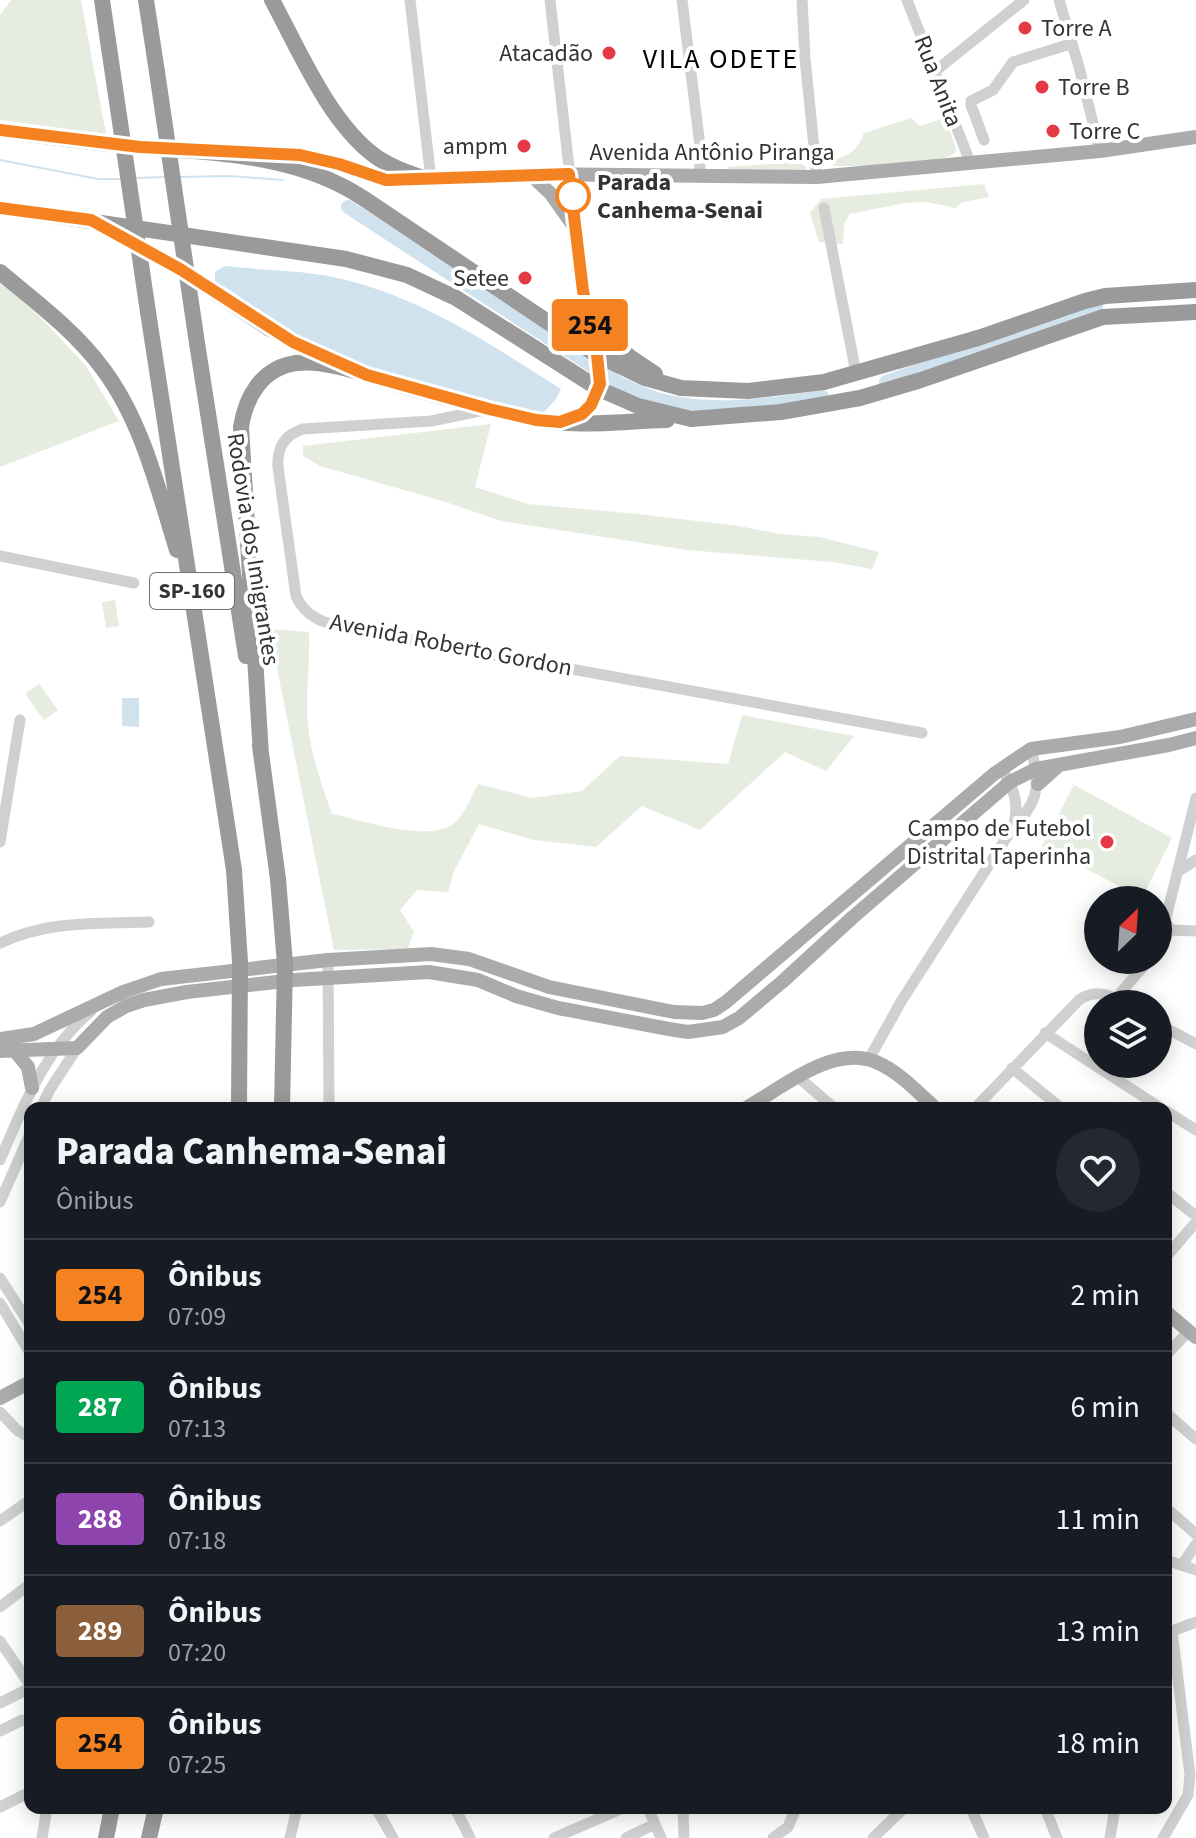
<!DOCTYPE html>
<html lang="pt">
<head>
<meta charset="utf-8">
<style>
	:root { --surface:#171b24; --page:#242831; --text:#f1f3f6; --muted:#9ea1a6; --line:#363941 }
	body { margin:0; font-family:"Source Sans 3",sans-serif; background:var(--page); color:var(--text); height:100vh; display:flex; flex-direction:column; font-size:30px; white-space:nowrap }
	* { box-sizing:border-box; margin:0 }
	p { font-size:26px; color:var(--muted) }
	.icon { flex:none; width:44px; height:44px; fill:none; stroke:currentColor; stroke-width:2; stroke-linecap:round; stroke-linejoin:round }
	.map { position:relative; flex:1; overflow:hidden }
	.side { position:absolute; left:24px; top:1102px; width:1148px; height:712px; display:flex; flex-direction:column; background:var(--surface); border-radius:16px; box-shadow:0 4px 20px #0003 }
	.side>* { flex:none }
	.badge { padding:0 16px; border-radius:6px; font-size:28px; line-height:52px }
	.needle { width:52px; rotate:25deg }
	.tools { position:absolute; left:1084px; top:886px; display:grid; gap:16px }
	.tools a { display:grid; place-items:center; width:88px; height:88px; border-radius:50%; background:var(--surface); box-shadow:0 4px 20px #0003; font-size:40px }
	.map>.badge { position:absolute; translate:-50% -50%; box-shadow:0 0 0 4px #fff }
	.round { display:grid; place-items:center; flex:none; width:84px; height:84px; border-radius:42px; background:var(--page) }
	.overview { display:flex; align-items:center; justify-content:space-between; height:136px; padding:0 32px }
	h1 { font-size:38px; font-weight:800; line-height:60px }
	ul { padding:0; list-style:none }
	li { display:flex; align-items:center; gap:24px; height:112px; padding:0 32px; border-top:2px solid var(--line) }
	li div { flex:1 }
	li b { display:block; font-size:30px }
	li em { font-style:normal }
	li .badge { min-width:88px; font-weight:700; text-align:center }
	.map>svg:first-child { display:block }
	.green { fill:#e6ecdf }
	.water { fill:#cfe2ee }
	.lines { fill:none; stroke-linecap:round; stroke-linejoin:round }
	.stream { stroke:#cfe2ee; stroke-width:2 }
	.river { stroke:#cfe2ee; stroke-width:14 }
	.minor { stroke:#d0d0d0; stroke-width:11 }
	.major { stroke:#ababab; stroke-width:14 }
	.highway { stroke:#9a9a9a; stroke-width:16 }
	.highway-bridge { stroke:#9a9a9a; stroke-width:16 }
	.line-casing { stroke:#fff; stroke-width:18 }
	.line { stroke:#f58220; stroke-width:12 }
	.poi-dot { fill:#e63946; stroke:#fff; stroke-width:3 }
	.stop-dot { fill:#fff; stroke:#f58220; stroke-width:4 }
	.labels { text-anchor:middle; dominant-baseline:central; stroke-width:8; stroke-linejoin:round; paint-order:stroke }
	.shield { fill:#fff; stroke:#707070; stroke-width:2 }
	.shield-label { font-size:22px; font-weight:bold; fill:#333 }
	.poi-label { font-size:24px; fill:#333; stroke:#fff; text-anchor:end }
	.street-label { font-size:24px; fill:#333; stroke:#fff }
	.stop-label { font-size:24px; font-weight:bold; fill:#333; stroke:#fff; text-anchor:start }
	.quarter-label { font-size:28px; letter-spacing:2px; fill:#000; stroke:#fff }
</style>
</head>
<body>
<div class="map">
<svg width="1196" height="1838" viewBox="0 0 1196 1838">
	<rect width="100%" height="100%" fill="#fff"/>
	<path class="green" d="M11,0H81L106,134L0,120V15Z
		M911,118L920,126L945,118L956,148L955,153C928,169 865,166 833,166L832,160C850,156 857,150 864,133Z
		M800,162L807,168L804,172L731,170L726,167Z
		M984,184L989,197L963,202L955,208L927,202L904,203L850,214L844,224L843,244L819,242L810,213L821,199Z
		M0,280L43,320L86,366L119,421L0,467Z
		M491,424L475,487L528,504L638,514L739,526L780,534L820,537L879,552L872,569L833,562L687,550L501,521L446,502L320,466L303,456V446Z
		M115,600L119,626L106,628L102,602Z
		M269,629L309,632C310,658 307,683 307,708C307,744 320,780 332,814C361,820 423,841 450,826C463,820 471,796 478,784L532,798L582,791L620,756L728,764L742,715L854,736L826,771L785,752L700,830L642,806L596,847L534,840L479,824L454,871L448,892L417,890L400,910L414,932L408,949L334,950Z
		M39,684L58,710L44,720L25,694Z
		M1074,785L1172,838L1142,898L1042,846Z"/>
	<path class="water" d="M225,266C259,270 295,270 329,276C419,295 485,341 561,389L556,399L544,412C456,396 364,376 286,331C261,317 241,294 215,282V272Z
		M122,698H139V727L122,726Z"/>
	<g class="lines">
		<path class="stream" d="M0,160L98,179H121
			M179,177L230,176L283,180
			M135,178L165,177"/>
		<path class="river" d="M348,207L620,384C633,389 646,396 660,400C712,414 770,405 822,397
			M886,382L1096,307"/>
		<path class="minor" d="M410,0L431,179
			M550,0L583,291L597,355L600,384L591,405L582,414L564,421
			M682,0L701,154L699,175
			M802,0L805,58L817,177
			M907,0L970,162
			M1059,0L1079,67L1100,151
			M934,72L1024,0
			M984,140L971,105V101L993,90L1013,62L1070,44
			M824,208L856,373
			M485,410L431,421L303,429C284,435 277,448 278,467L296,596C306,618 324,623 346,628L922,733
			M0,556L134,583
			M1001,768C1014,788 1020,804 1013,827
			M0,842L20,720
			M1177,872L1196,860
			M1171,930L1165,922L1196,798
			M1171,930L1196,931
			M0,943C50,920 95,924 149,922
			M1158,947L1171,930
			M328,960L329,1108
			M1116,998L1149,960
			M1158,1024L1196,1044
			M1045,1033L1161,1108
			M869,1059L902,1000L1012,829C1039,802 1041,785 1031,749
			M1012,1068L1061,1108
			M797,1076L834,1108
			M41,1108L49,1091L77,1048
			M975,1108L1079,1000C1094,989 1111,994 1125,1004
			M1166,1111L1196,1130
			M0,1160C24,1105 44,1051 91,1011
			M1166,1192L1196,1216
			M0,1202L30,1134
			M1166,1257L1196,1222
			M0,1278L30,1325
			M0,1303L30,1353
			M1166,1355L1189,1331
			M0,1412L17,1430L30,1438
			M1166,1413L1196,1439
			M1166,1508L1196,1534
			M0,1521L30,1500
			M1166,1560L1196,1570
			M1182,1565L1196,1544
			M0,1607L30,1584
			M1167,1633L1196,1622
			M0,1641L30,1685
			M0,1703L30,1688
			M0,1731L22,1720L30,1722
			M0,1807L30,1792
			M376,1808L393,1838
			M455,1808L470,1838
			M648,1808L661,1838
			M683,1808L684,1838
			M971,1808L984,1838
			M1045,1808L1057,1838
			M42,1838L47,1808
			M290,1838L297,1808
			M554,1838L623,1808
			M626,1838L655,1824
			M773,1838L788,1827L796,1808
			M873,1838L904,1808
			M1110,1838L1115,1808
			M1163,1838L1188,1795L1190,1775L1172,1631"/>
		<path class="major" d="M259,154L300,155L324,160L386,180L530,174L817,177L1100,151L1196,137
			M530,174L551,194L575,228
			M1038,784L1058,766
			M0,1039L34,1034L123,992L161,979L328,960L431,954L469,959L549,987L674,1012L702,1013L714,1010L726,1002L994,774L1031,749L1120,737L1196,719
			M0,1051L77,1048L107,1017L126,1006L144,1000L187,992L294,980L429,972L478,980L516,996L558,1008L669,1029L688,1032L723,1027L739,1018L782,982L853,917L1010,782L1036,769L1169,745L1196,738
			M15,1051L28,1067L32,1088
			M746,1108C782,1088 833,1044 876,1062C898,1071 918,1092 935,1108
			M1166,1312L1196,1337
			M0,1398L30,1382"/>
		<path class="highway" d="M102,0L108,41
			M146,0L157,72
			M272,0C299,50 329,122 375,156C390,167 409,173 426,179
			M0,130C46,137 93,143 139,147C216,153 296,154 363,198L597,355L645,378L681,388L748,391L824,382L978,338L1085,301L1105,296L1196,290
			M0,208L346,259L407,275L456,298L599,389L638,406L691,419L781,412L860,398L921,380L1103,317L1196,312
			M100,225L180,269L270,329L332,361
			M0,272C36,302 75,331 103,369C142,421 158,489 177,550
			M148,312L234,870
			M590,323L631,358L655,374
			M197,343L246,656
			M260,746L278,879
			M261,755L241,427C246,396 262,368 296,363C327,359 373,377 403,386C446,398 489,411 533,419C576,428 623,421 667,420
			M106,1838L112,1808
			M149,1838L156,1808"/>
		<path class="highway-bridge" d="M108,41L148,312
			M157,72L197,343
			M234,870L240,962L239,1108
			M278,879L285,964L282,1108"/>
	</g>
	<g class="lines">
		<g class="line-casing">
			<path id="line" d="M0,130L140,147L300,155L339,164L386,180L569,174L583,291L597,355L600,384L591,405L582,414L560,422L536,420L489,409L367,375L293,342L180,269L91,220L0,208"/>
		</g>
		<use href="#line" class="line"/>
	</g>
	<g class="poi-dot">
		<circle cx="1025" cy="28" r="8"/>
		<circle cx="609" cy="53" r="8"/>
		<circle cx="1042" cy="87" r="8"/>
		<circle cx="1053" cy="131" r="8"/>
		<circle cx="524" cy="146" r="8"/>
		<circle cx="525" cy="278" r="8"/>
		<circle cx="1107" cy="842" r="8"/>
	</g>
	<circle class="stop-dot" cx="573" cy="196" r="16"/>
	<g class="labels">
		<rect class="shield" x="150" y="573" width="84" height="36" rx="6"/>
		<g class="shield-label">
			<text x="192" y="591">SP-160</text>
		</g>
		<g class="poi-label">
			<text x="1041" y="28" text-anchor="start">Torre A</text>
			<text x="593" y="53">Atacadão</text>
			<text x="1058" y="87" text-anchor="start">Torre B</text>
			<text x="1069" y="131" text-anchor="start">Torre C</text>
			<text x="508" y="146">ampm</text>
			<text x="509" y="278">Setee</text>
			<text x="1091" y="828">Campo de Futebol<tspan x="1091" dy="28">Distrital Taperinha</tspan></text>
		</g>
		<g class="street-label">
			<text transform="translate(938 81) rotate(69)">Rua Anita</text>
			<text x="712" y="152">Avenida Antônio Piranga</text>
			<text transform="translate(253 549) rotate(81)">Rodovia dos Imigrantes</text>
			<text transform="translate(451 645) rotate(11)">Avenida Roberto Gordon</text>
		</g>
		<g class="stop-label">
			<text x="597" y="182">Parada<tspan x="597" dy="28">Canhema-Senai</tspan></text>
		</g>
		<g class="quarter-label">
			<text x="721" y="59">VILA ODETE</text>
		</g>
	</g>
</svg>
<div class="tools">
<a><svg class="needle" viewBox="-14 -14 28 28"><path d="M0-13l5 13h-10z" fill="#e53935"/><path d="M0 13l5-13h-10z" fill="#9ea1a6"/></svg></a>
<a><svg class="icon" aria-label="layers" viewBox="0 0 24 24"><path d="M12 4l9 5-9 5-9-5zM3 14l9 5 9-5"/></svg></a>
</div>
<b class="badge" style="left:590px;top:325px;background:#f58220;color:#111">254</b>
<section class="side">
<div class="overview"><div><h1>Parada Canhema-Senai</h1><p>Ônibus</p></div><a class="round"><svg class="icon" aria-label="heart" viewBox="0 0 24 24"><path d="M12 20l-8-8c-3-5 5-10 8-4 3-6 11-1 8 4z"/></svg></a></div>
<ul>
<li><span class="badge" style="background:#f58220;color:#111">254</span><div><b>Ônibus</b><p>07:09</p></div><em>2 min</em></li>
<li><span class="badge" style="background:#00a651;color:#fff">287</span><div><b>Ônibus</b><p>07:13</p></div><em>6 min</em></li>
<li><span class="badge" style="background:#8e44ad;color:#fff">288</span><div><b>Ônibus</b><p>07:18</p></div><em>11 min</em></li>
<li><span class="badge" style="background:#8b5e3c;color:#fff">289</span><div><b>Ônibus</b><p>07:20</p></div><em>13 min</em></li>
<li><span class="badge" style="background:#f58220;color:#111">254</span><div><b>Ônibus</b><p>07:25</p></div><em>18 min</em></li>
</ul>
</section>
</div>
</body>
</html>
